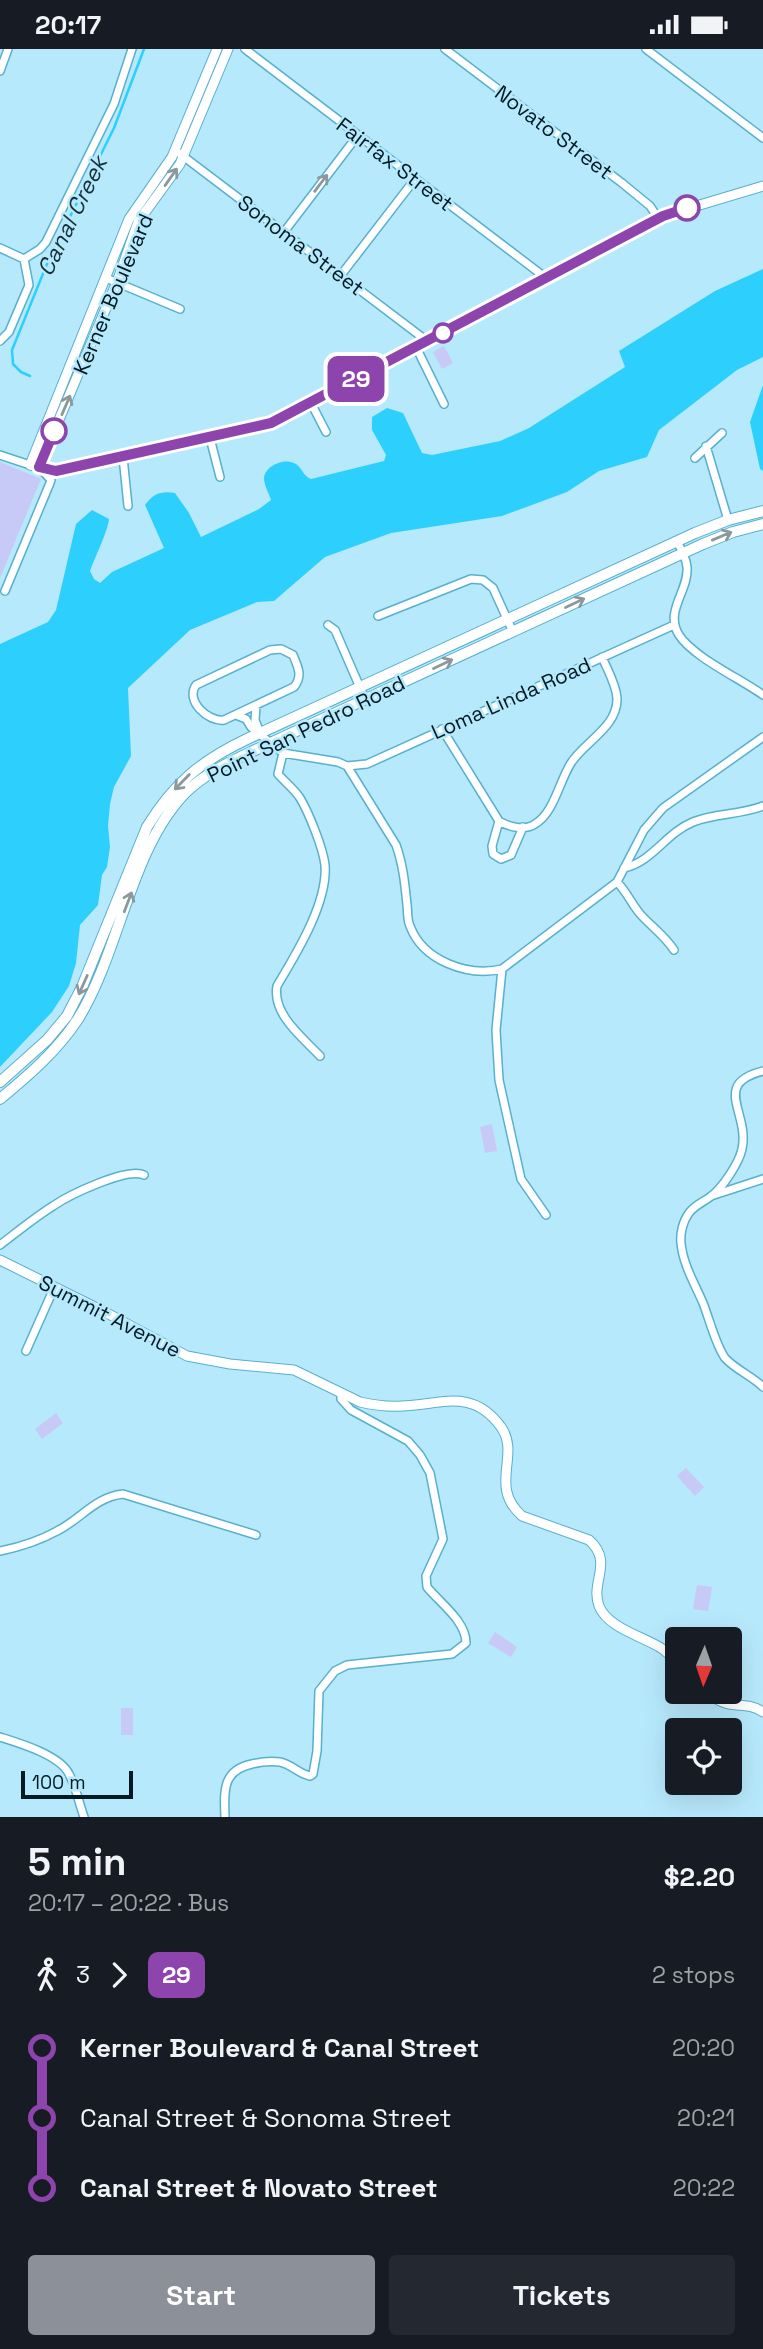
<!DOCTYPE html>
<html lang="en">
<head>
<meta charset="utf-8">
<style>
	:root { --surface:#171b24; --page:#242831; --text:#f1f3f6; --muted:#9ea1a6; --accent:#8c9099 }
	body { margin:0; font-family:"Space Grotesk",sans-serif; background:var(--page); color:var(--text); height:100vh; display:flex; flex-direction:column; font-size:26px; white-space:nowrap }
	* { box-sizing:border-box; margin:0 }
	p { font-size:23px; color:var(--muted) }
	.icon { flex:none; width:38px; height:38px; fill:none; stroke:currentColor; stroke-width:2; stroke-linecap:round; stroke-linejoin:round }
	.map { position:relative; height:1768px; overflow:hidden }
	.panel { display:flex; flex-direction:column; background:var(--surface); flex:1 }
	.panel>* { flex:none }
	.badge { padding:0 14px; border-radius:10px; font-size:24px; line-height:46px }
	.needle { width:46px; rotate:182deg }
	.controls { position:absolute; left:665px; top:1578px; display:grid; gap:14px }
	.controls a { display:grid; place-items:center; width:77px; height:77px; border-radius:7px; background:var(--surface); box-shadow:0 7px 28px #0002; font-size:35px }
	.scale { position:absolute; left:21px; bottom:18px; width:112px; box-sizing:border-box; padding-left:7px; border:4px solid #001a23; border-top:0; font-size:19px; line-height:24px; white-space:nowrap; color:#001a23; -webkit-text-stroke:5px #b7e9fc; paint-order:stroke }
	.map>.badge { position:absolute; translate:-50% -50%; box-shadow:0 0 0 4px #fff }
	.legs { display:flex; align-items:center; gap:10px; height:77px; padding:0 28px; font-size:23px }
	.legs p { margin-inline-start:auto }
	.overview { display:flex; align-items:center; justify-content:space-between; height:119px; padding:0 28px }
	h1 { font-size:38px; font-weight:700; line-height:52px }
	.button { display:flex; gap:14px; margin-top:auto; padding:14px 28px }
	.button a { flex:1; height:80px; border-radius:7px; background:var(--accent); color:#fff; font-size:28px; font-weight:700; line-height:80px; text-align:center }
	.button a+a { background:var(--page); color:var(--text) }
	ul { padding:0 28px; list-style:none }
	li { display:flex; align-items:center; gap:24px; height:70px; font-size:26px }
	li i { display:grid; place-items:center; width:10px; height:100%; margin:0 9px; background:currentColor }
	li i::after { content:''; width:18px; height:18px; margin:-9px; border:5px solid; border-radius:50%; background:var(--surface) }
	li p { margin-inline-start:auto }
	li:first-child i { background:linear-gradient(#0000 50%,currentColor 0) }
	li:last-child i { background:linear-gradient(currentColor 50%,#0000 0) }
	.status { display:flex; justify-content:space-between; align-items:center; height:49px; padding:0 35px; background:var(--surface); direction:ltr }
	.status svg { height:19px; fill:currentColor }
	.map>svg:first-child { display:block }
	.green { fill:#c7c9f6 }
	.water { fill:#2dcffd }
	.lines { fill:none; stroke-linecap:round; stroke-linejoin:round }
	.stream { stroke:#2dcffd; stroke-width:2.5 }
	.minor-casing { stroke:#56b0ce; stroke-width:10 }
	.tertiary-casing { stroke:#56b0ce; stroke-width:11 }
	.secondary-casing { stroke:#56b0ce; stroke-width:12 }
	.minor { stroke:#fff; stroke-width:7 }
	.tertiary { stroke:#fff; stroke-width:9 }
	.secondary { stroke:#fff; stroke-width:10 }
	.oneway { stroke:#8c989c }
	.line-1-casing { stroke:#fff; stroke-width:16 }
	.line-1 { stroke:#8e44ad; stroke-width:10 }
	.stop-1-dot { fill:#fff; stroke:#8e44ad; stroke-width:3.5 }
	.labels { text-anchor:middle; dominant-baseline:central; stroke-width:5; stroke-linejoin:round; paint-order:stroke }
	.street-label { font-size:21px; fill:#001a23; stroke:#b7e9fc }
	.water-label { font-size:23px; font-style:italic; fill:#183038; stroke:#b7e9fc }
</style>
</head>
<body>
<div class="status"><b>20:17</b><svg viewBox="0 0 49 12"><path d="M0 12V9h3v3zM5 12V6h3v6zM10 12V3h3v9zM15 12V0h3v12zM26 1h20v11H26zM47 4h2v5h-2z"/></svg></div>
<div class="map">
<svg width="763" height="1768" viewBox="0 0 763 1768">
	<rect width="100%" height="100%" fill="#b7e9fc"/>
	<path class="green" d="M444,297L453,314L442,320L433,303Z
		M0,413L41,430L0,529Z
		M492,1075L497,1102L485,1104L480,1078Z
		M56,1364L63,1374L42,1390L35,1380Z
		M686,1419L704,1438L695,1447L677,1427Z
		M697,1536L712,1538L708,1562L693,1560Z
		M495,1583L517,1598L511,1608L488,1594Z
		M121,1659H133V1686H121Z"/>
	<path class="water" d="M763,220V308L737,321L659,381L647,408L599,422L567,443L502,467L391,484L325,508L274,552L257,553L190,581L128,639L131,707L114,738L110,755L108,777L110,798L107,818L102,826L98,856L80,876L76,914L69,937L52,963L0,1018V595L48,573L56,561L76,475L92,461L109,470C108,482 95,508 90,522L94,530L100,534L112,523L164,499L145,456C154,444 161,442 175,444L189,464L201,488L259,460L271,451C269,445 264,436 264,429C265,416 286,408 296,415C303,420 303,427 311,430L384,412L386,406L372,381V368L387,359L403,364L422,404L432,406L500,392L529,379L625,318L619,302L715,242Z
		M763,336V422L760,420L750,373Z"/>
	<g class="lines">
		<path class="stream" d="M30,327L21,323L13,315L12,301L49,210L114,79L144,0"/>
		<g class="minor-casing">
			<path id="minor" d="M245,0L546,229
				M445,0L622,134L650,157L658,169
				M646,0L763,89
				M0,22L8,0
				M175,101L427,292
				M284,183L358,86
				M0,199L24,210L29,236L9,283L0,292
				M24,210L40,200L46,193L114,55L132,0
				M341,226L415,130
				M106,229L180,260
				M416,298L444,355
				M311,354L326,383
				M210,389L220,428
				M706,397L728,471
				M0,406L30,416
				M123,408L128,457
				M695,409L722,384
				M677,493C682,501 686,509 687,518C689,542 664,562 679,586C693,608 741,630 763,646
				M5,542L50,434L51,431L39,418
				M378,567L471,530L483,531L493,539L513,583
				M328,576L335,581L365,650
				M281,600L293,606C298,618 303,627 294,638L224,671C208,673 185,652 196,636L270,601Z
				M256,657L255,671L260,684
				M236,666L246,670L251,678L283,704L338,713L347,717L396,796C403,815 405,836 407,856C408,863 407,871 410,877C423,912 468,928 502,920L617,833L644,781L663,759L763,688
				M442,680L499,772C509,778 525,782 535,775C554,764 559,733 571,714C584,693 618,678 617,649C616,635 607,620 602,608
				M283,704L278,725C285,733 295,741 300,749C309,764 323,799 325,816C328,854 296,905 277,937C272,965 302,988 320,1007
				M347,717L367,715L674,576
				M499,772L492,797L493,805L501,810L511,806L523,778
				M624,819C652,813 666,784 693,773C715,764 741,766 763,757
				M617,833C627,843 632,856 641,866C652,878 665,887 674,901
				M502,920L496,981L499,1031L521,1130L546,1166
				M763,1022C711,1035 750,1064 742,1100C739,1114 722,1140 710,1148C702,1154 695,1156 689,1164C683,1172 680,1184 681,1194C683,1216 695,1235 703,1254C709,1269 716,1297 725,1309C736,1321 752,1327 763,1338
				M711,1147L763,1130
				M0,1196C17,1183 34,1169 53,1157C69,1146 127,1118 144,1126
				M26,1302L54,1239
				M0,1502C20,1498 39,1492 57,1482C81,1470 95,1448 123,1445L256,1486
				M0,1688C19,1694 60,1706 69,1725C76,1738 79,1754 84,1768
				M225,1768C224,1743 222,1721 252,1715C260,1713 272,1712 280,1713C291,1715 299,1725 310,1727L313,1725L317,1702L319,1642L335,1622L347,1616L452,1605L466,1594C466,1572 440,1554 427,1538L426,1527L443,1490L430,1424L420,1406L408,1392L351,1361L341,1350V1344"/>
		</g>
		<g class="tertiary-casing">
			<path id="tertiary" d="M217,0L172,108L129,170L30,416L59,422L271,374L663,167L763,137
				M39,418L117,233L138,173L180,115L228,0
				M0,1211L105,1263L187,1307L230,1315L294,1321L360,1353C373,1356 388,1358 402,1357C440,1356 472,1338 501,1378C521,1406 488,1437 522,1467L589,1491C614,1513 590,1533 599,1557C608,1579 642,1587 661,1599C667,1603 672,1608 677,1613
				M707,1643C730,1664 743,1650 763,1663"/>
		</g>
		<g class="secondary-casing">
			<path id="secondary" d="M0,1033L47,991L67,967L82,938L147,778C174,734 201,712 247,690L695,484L728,471L763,462
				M0,1050C29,1026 57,1002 78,970C120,902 130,801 185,744C204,725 230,713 253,702L703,495L733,483L763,475"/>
		</g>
		<use href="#minor" class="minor"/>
		<use href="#tertiary" class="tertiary"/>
		<use href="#secondary" class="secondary"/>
	</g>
	<defs><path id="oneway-shaft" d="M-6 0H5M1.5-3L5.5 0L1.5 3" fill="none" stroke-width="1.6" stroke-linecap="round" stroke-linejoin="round" transform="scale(1.75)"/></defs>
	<g class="oneway">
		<use href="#oneway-shaft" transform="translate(171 128) rotate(-55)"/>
		<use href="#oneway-shaft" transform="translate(321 134) rotate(-53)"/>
		<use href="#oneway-shaft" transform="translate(66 356) rotate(-67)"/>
		<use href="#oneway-shaft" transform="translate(722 487) rotate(-23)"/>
		<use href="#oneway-shaft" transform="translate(575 554) rotate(-25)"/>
		<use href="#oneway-shaft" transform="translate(443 615) rotate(-25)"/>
		<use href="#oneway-shaft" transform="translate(182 733) rotate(134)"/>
		<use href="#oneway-shaft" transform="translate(128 853) rotate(-69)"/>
		<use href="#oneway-shaft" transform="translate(83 936) rotate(114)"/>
	</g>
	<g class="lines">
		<g class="line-1-casing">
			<path id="line-1" d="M54,382L39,418L56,422L271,374L663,167L687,159"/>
		</g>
		<use href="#line-1" class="line-1"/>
	</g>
	<g class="stop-1-dot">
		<circle cx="687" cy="159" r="12"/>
		<circle cx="443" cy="284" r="9"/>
		<circle cx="54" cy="382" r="12"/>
	</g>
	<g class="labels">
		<g class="street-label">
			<text transform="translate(554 83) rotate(37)">Novato Street</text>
			<text transform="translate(395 115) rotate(37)">Fairfax Street</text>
			<text transform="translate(301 196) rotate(37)">Sonoma Street</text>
			<text transform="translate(113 245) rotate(-67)">Kerner Boulevard</text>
			<text transform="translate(511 649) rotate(-24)">Loma Linda Road</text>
			<text transform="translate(306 680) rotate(-26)">Point San Pedro Road</text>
			<text transform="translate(110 1267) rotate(27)">Summit Avenue</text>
		</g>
		<g class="water-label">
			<text transform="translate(72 167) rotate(-64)">Canal Creek</text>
		</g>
	</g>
</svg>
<div class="controls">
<a><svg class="needle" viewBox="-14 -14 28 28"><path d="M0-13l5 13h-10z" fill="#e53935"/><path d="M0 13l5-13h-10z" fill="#9ea1a6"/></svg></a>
<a><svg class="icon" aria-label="locate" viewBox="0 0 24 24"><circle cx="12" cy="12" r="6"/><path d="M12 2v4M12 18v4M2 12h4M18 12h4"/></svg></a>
</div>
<div class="scale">100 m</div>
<b class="badge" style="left:356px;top:330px;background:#8e44ad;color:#fff">29</b>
</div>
<section class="panel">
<div class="overview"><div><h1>5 min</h1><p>20:17 – 20:22 · Bus</p></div><b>$2.20</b></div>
<div class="legs"><svg class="icon" aria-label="walk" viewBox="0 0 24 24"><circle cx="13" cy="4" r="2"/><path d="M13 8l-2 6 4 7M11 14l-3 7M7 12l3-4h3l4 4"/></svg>3<svg class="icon" aria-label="forward" viewBox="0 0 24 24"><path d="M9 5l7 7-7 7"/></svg><b class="badge" style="background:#8e44ad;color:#fff">29</b><p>2 stops</p></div>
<ul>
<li><i style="color:#8e44ad"></i><b>Kerner Boulevard &amp; Canal Street</b><p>20:20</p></li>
<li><i style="color:#8e44ad"></i><span>Canal Street &amp; Sonoma Street</span><p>20:21</p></li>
<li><i style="color:#8e44ad"></i><b>Canal Street &amp; Novato Street</b><p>20:22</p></li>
</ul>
<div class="button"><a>Start</a><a>Tickets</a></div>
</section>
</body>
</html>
